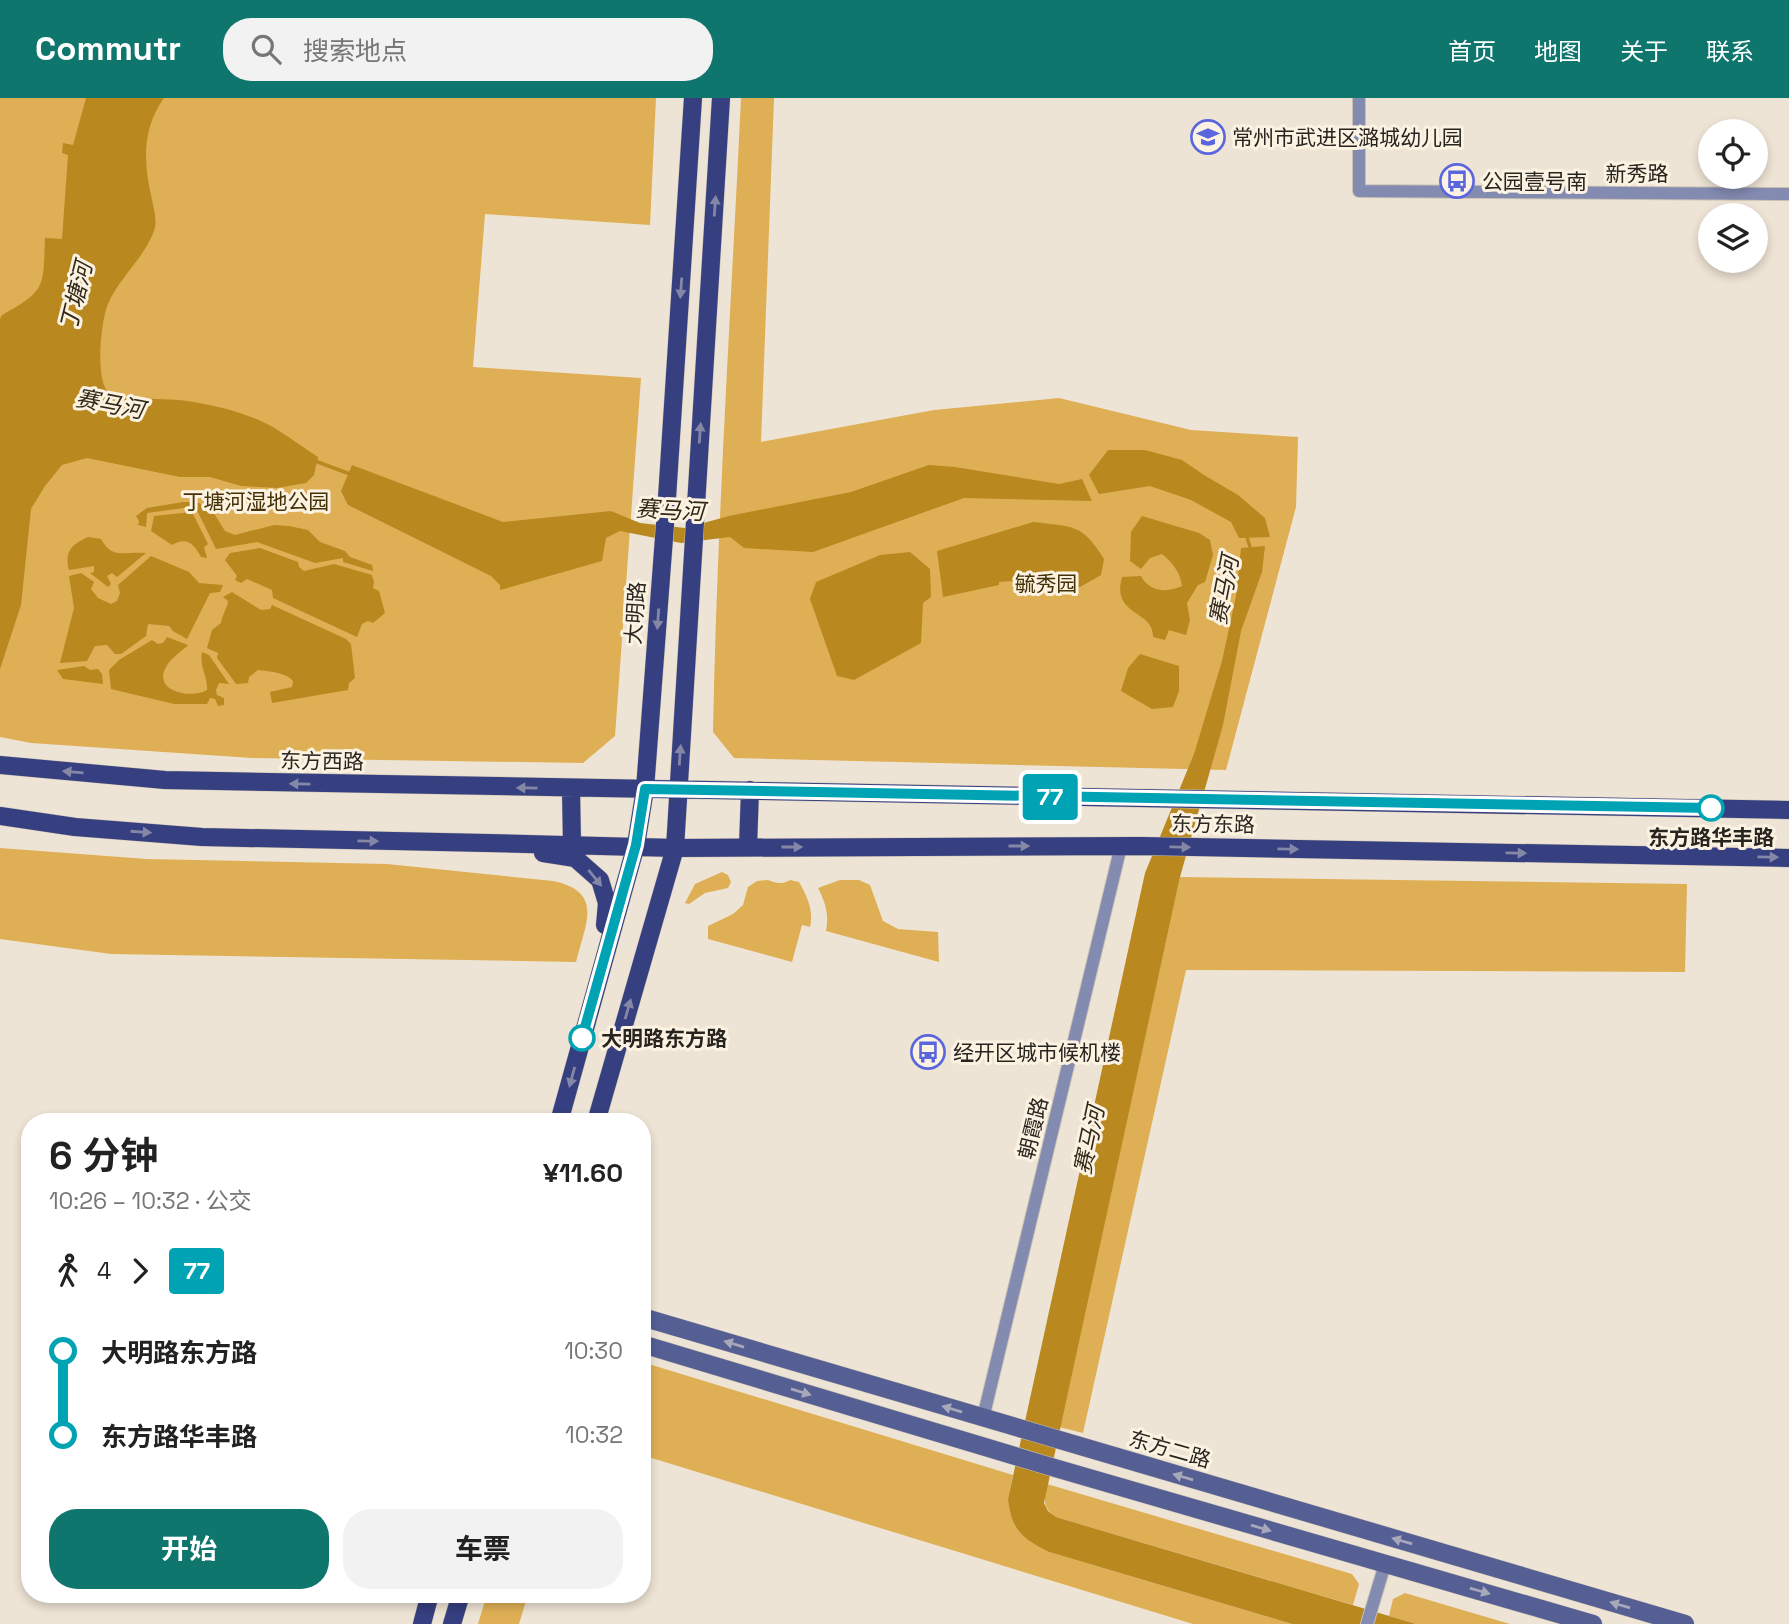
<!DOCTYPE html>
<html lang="zh">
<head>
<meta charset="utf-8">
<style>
	:root { --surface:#fff; --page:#f2f2f2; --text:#222; --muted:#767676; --accent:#0f766e }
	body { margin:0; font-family:"Space Grotesk","Noto Sans SC",sans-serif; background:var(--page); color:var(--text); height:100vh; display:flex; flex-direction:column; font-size:26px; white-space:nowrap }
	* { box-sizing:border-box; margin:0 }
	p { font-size:23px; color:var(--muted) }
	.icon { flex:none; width:38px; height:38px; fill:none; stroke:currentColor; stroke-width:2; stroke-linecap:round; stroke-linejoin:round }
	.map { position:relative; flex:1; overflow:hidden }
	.details { position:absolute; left:21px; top:1015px; width:630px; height:490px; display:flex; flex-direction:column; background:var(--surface); border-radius:28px; box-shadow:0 4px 10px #0003 }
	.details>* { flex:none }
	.badge { padding:0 14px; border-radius:5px; font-size:24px; line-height:46px }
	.fabs { position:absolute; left:1698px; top:21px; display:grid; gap:14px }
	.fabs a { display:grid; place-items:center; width:70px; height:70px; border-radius:50%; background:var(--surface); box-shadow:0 4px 10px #0003; font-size:35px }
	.map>.badge { position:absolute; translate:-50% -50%; box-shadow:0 0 0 4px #fff }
	.legs { display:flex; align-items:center; gap:10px; height:77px; padding:0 28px; font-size:23px }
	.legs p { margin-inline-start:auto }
	.summary { display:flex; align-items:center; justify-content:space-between; height:119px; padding:0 28px }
	h1 { font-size:38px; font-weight:700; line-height:52px }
	.cta { display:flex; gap:14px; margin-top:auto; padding:14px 28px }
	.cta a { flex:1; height:80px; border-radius:28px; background:var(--accent); color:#fff; font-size:28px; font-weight:700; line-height:80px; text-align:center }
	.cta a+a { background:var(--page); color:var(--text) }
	ul { padding:0 28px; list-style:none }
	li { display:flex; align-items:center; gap:24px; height:84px; font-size:26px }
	li i { display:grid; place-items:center; width:10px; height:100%; margin:0 9px; background:currentColor }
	li i::after { content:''; width:18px; height:18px; margin:-9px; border:5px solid; border-radius:50%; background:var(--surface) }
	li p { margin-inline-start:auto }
	li:first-child i { background:linear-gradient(#0000 50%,currentColor 0) }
	li:last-child i { background:linear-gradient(currentColor 50%,#0000 0) }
	header { display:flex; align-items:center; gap:42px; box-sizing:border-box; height:98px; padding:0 35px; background:var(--accent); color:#fff }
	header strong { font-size:33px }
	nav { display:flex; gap:38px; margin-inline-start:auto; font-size:24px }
	.search { width:490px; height:63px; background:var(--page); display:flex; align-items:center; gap:18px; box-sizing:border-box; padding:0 24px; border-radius:28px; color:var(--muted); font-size:26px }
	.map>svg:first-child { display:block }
	.green { fill:#dfaf55 }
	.water { fill:#b9881f }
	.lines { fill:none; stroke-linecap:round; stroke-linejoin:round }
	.stream { stroke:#b9881f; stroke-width:3.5 }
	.minor-casing { stroke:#cac1b4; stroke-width:14 }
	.secondary-casing { stroke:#cac1b4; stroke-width:19 }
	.primary-casing { stroke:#cac1b4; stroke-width:19 }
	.minor { stroke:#838bb1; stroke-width:12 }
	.secondary { stroke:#555f94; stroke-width:18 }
	.primary { stroke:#363f7f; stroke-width:18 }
	.oneway { fill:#8587a7 }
	.oneway2 { fill:#a8a8bb }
	.line-1-casing { stroke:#fff; stroke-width:16 }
	.line-1 { stroke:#00a3b4; stroke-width:10 }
	.stop-1-dot { fill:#fff; stroke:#00a3b4; stroke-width:3.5 }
	.labels { text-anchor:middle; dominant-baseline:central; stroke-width:6; stroke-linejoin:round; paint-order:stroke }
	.poi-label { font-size:21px; fill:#28241f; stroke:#fbf2e2; text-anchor:start }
	.street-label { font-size:21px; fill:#28241f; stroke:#fbf2e2 }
	.park-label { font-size:21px; fill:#453106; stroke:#fbf2e2 }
	.stop-label { font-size:21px; font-weight:bold; fill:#28241f; stroke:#fbf2e2 }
	.water-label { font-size:23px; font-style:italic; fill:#322818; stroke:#fbf2e2 }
</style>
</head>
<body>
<header>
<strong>Commutr</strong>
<div class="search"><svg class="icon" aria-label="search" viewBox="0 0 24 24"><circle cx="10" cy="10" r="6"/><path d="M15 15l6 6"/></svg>搜索地点</div>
<nav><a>首页</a><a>地图</a><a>关于</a><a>联系</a></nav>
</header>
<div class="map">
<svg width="1789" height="1526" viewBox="0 0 1789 1526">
	<rect width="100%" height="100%" fill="#eee4d5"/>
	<path class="green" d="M0,0H656L650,127L485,116L473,269L641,280L615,638L583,665L252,660L31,645L0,639Z
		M741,0H774L761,344L934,312L1059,300L1191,332L1298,339L1296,409L1226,672L734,660L713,634C717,423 731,211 741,0Z
		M0,750L147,761L387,766L553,783C605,794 585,826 576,864L111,856L0,841Z
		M722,774L728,777L731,784L728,790L705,795L689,806L685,805L695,786Z
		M1180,779L1687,786L1685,874L1186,872L1083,1335L1059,1329Z
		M768,782C776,785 782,787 790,782L799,784C807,798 814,813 810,829L802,827L792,864L708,841V828L733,816L743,807L748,789L757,783Z
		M840,782H859L870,787L883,823L898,831L938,834L939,864L826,833C829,816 826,806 818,790Z
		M642,1264L1013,1377L1008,1401L1049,1454L1292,1526H1193L642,1357Z
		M1047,1386L1352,1476L1359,1486L1353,1507L1056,1419C1042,1409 1044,1402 1047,1386Z
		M1405,1495L1510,1526H1416L1389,1518L1393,1501Z
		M487,1496H528L519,1526H478Z"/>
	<path class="water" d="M86,0H164C143,29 143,62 151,97C153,108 158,123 154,133C144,160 119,180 108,206C101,222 95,281 108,294C118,302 170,300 187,303C214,307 244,314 269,327C286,336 302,349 318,359L314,377L306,385L277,390L241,388L210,379H180L87,360L62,367L45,388L31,411L21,507L0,571V221L2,217C47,192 43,189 45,140L62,141L68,57L62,55L63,45L73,47Z
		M1108,352H1145L1182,362L1204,377L1238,397L1265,420L1270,439L1239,440L1231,424L1191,402L1150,388L1099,396L1089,377Z
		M352,367L503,424L611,413L640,425L685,430L729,418L851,394L929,367L955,369L1059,386L1082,381L1092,403L964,400L813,454L744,450L730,439L681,445L620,433L606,440L602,463L500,492V487L491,478L348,407L341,393Z
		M183,404H197L212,412L225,433L235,437L274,427L289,428L308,432L320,444L345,453L350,459L372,467L373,473L343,464V460L315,465L257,444L216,451L194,406L191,409L147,415L146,429L138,427L139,423L136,418L147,410Z
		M192,414L208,446L204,449L207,460L201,459C194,446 187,438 172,447L151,433L154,418Z
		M1142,418L1199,435L1210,442L1213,457L1205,484L1198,487L1187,505L1190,522L1186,537L1169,532L1165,542L1153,539C1154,511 1111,519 1122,479L1141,478C1149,494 1167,495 1182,488C1180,474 1173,465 1162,456L1150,460L1141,471L1130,463L1131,434Z
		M1033,424C1073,429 1082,425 1104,461L1101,477L1080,489H1062L1052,482L1035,481L999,484V487L943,499L937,453Z
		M88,439L101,441C112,462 125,453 146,455L117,479L112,475L107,478L111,486L108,489L90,475L94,474V468L69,472C64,455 71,446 88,439Z
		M1265,448L1262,474L1241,533L1223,627L1180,779L1044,1405L1048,1413L1056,1419L1416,1526H1292L1049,1454C1022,1440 1012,1433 1008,1401L1145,775L1194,656L1222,563L1236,498L1241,450Z
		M260,450L298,464L299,469L304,473L334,466L372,477L374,484L373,490L379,493L385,515L373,525L368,523L362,526L357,539L273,500L272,492L247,481L241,485L235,482L237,478L225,462L230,455Z
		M910,454L930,471L931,499L923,505L921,545L854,582L837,578L810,501L816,484L880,457Z
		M151,458L189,474L199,485L223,487L220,494L210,495L187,541L173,533L169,528L148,526L146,538L121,556H115L107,547L95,548L87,563L60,565L74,510L69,478L81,475L94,484L91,491L98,500L111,506L117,503L120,495L118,487Z
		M232,494L261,512L270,511L272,507L346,541L351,546L355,580L349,585L348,592L272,605L270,594L292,589L293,583C287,575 269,573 258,572L249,579L248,585L236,586L217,560L218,555L207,550L212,532L221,525C222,517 227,511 228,503L223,499Z
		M167,539L188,547C180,555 170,560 165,571C154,594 193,601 207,592C208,579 199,568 202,554L209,557L229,586L219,585L216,592L217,597L224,600V607L218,608L215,601L210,600L207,606H174L111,591L109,572L119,562L152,542L158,546L163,545Z
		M1140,556L1179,568V593L1173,609L1152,611L1121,593L1128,570Z
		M84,568L90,572L98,571L102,576L103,586L63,581L57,572Z"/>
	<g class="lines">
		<path class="stream" d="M315,363L350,376
			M1246,436L1251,452"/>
		<g class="minor-casing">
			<path id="minor" d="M1359,0V93L1789,96
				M983,1320L1121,748
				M1367,1526L1385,1466"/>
		</g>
		<g class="secondary-casing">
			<path id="secondary" d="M642,1219L1685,1526
				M642,1246L1055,1370L1593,1526"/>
		</g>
		<g class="primary-casing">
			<path id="primary" d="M0,667L165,682L1789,712
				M571,691L572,747
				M0,718L75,729L202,739L487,745L675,750L1141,748L1789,760
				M748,749L750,692
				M543,755L575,760L600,782L607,805L605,827
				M559,1024L636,747L645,691L667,400L693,0
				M596,1024L675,750L721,0
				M422,1526L430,1496
				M452,1526L461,1496"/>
		</g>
		<use href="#minor" class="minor"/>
		<use href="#secondary" class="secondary"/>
		<use href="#primary" class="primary"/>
	</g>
	<defs><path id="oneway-solid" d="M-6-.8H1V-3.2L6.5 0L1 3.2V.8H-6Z" transform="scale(1.75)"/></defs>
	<g class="oneway">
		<use href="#oneway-solid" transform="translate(715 108) rotate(-86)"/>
		<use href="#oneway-solid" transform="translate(681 190) rotate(94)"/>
		<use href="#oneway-solid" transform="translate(700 335) rotate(-86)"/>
		<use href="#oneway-solid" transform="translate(658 521) rotate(94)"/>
		<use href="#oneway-solid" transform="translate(680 657) rotate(-86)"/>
		<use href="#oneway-solid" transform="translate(73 674) rotate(-175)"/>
		<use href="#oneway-solid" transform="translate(300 686) rotate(-179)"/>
		<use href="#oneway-solid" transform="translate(527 690) rotate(-179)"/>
		<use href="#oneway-solid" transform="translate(141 734) rotate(4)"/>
		<use href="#oneway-solid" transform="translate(368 743) rotate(1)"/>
		<use href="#oneway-solid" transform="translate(1019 748)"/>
		<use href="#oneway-solid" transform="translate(792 749)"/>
		<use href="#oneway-solid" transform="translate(1180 749) rotate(1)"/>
		<use href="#oneway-solid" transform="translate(1288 751) rotate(1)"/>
		<use href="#oneway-solid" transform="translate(1516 755) rotate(1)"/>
		<use href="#oneway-solid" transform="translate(1768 759) rotate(1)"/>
		<use href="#oneway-solid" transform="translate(595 780) rotate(51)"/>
		<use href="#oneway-solid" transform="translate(628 911) rotate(-74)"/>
		<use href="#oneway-solid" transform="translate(572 979) rotate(105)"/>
	</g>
	<g class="oneway2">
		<use href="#oneway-solid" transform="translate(734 1246) rotate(-163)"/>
		<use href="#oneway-solid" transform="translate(801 1294) rotate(17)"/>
		<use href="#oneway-solid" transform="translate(952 1311) rotate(-163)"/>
		<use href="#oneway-solid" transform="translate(1183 1379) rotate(-164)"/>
		<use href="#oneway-solid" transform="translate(1261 1430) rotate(16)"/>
		<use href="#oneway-solid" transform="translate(1402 1443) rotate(-164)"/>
		<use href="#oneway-solid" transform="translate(1480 1493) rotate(16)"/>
		<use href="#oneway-solid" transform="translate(1620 1507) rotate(-164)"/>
	</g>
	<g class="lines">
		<g class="line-1-casing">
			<path id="line-1" d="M582,940L636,747L645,691L1711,710"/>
		</g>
		<use href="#line-1" class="line-1"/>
	</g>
	<defs>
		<g id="school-ring" transform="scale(1.75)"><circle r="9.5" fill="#fbf2e2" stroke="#5a66de" stroke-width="1.5"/><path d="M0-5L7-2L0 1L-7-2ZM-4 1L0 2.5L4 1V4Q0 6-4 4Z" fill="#5a66de"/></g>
		<g id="bus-ring" transform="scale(1.75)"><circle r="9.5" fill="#fbf2e2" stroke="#5a66de" stroke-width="1.5"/><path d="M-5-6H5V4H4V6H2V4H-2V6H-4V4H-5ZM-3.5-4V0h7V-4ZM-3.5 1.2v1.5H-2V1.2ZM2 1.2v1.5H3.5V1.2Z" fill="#5a66de"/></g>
	</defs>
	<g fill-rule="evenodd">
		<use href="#school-ring" x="1208" y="39"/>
		<use href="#bus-ring" x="1457" y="83"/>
		<use href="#bus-ring" x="928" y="954"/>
	</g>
	<g class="stop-1-dot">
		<circle cx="1711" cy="710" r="12"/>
		<circle cx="582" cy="940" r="12"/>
	</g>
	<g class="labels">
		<g class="poi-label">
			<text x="1232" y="39">常州市武进区潞城幼儿园</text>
			<text x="1482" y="83">公园壹号南</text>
			<text x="953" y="954">经开区城市候机楼</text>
		</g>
		<g class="street-label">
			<text x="1637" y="75">新秀路</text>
			<text transform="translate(635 515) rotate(-86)">大明路</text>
			<text transform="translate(322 663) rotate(1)">东方西路</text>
			<text transform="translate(1213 726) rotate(1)">东方东路</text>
			<text transform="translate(1033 1030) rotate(-76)">朝霞路</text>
			<text transform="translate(1170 1351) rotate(16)">东方二路</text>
		</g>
		<g class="park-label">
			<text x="256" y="403">丁塘河湿地公园</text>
			<text x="1046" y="485">毓秀园</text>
		</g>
		<g class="stop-label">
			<text x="1711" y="739">东方路华丰路</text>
			<text x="601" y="940" text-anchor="start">大明路东方路</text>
		</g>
		<g class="water-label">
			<text transform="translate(76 198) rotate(-76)">丁塘河</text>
			<text transform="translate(110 306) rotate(11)">赛马河</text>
			<text transform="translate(670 412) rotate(3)">赛马河</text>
			<text transform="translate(1224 492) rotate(-79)">赛马河</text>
			<text transform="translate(1089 1042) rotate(-78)">赛马河</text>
		</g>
	</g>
</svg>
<div class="fabs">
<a><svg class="icon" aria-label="locate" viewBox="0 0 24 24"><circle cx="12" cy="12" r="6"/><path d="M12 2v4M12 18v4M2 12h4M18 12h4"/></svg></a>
<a><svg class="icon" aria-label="layers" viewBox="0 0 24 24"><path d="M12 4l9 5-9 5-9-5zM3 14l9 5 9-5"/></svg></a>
</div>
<b class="badge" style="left:1050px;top:699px;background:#00a3b4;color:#fff">77</b>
<section class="details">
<div class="summary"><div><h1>6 分钟</h1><p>10:26 – 10:32 · 公交</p></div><b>¥11.60</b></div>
<div class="legs"><svg class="icon" aria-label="walk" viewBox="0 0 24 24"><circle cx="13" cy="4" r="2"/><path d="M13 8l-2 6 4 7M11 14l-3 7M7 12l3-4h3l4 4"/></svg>4<svg class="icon" aria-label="forward" viewBox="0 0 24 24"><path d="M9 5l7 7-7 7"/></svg><b class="badge" style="background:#00a3b4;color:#fff">77</b></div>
<ul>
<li><i style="color:#00a3b4"></i><b>大明路东方路</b><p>10:30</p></li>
<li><i style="color:#00a3b4"></i><b>东方路华丰路</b><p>10:32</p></li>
</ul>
<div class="cta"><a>开始</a><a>车票</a></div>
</section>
</div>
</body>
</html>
